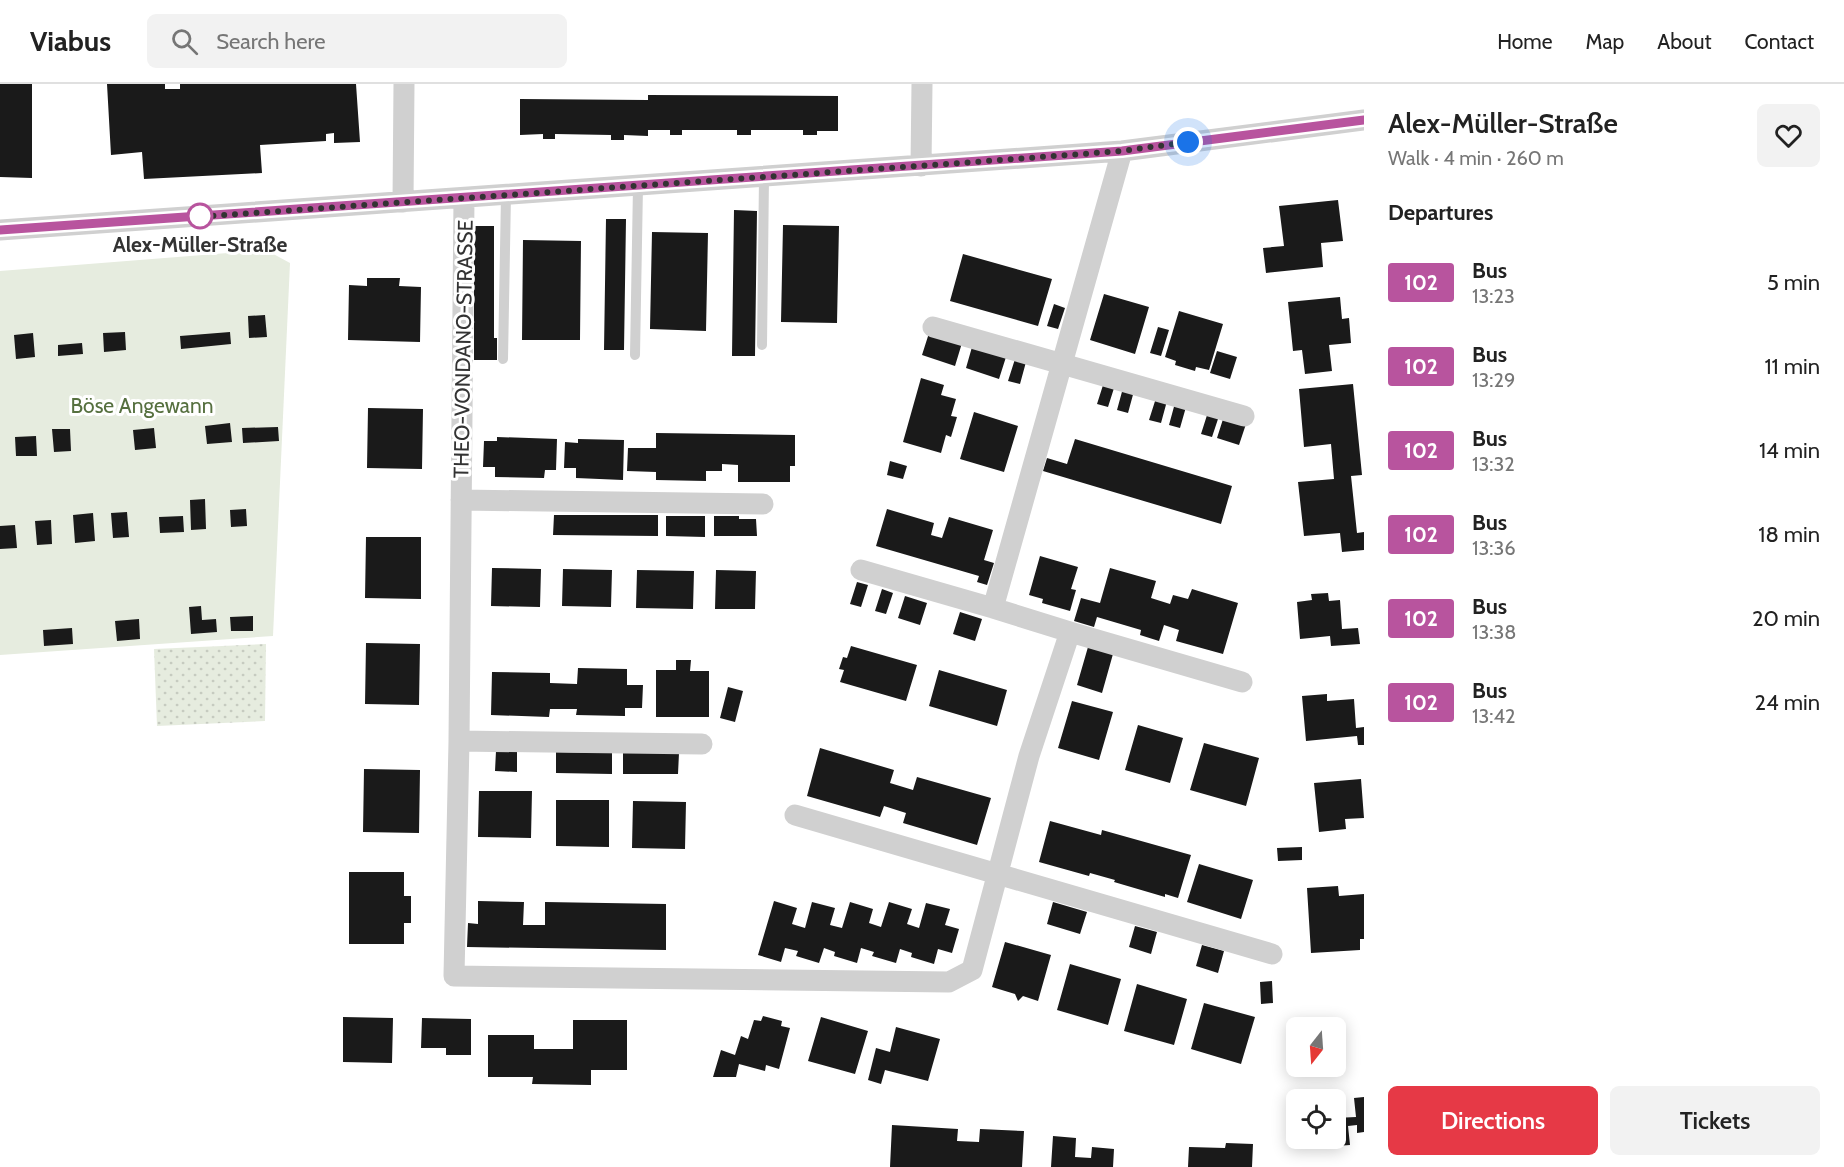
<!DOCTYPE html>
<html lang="en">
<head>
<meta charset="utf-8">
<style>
	:root { --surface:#fff; --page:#f2f2f2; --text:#222; --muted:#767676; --line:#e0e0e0; --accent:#e63946 }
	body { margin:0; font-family:Cabin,sans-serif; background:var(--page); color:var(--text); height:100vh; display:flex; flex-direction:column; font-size:22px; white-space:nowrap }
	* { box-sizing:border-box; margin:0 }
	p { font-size:20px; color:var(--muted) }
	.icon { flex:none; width:33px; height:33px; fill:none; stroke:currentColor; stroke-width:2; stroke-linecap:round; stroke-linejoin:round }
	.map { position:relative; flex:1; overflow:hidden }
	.side { display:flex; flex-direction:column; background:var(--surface); width:480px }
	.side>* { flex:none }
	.badge { padding:0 12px; border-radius:4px; font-size:21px; line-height:39px }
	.needle { width:39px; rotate:197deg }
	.controls { position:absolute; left:1286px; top:933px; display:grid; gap:12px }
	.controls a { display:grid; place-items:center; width:60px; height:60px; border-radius:9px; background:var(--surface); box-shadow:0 3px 15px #0003; font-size:30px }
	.you { position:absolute; width:30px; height:30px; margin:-15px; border:4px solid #fff; border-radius:50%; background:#1a73e8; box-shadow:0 0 0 9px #1a73e833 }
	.map>.badge { position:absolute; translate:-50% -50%; box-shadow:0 0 0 3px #fff }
	h2 { padding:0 24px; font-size:22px; line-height:54px }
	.round { display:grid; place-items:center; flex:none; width:63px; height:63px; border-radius:9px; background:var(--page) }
	.overview { display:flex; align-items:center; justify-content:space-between; height:102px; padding:0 24px }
	h1 { font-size:28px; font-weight:600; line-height:45px }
	.cta { display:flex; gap:12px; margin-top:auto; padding:12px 24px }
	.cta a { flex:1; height:69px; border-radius:9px; background:var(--accent); color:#fff; font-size:24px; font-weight:600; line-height:69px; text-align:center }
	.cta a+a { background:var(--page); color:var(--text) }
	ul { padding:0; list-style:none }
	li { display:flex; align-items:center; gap:18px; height:84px; padding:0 24px }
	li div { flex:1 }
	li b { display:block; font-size:22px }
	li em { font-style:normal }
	li .badge { min-width:66px; font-weight:700; text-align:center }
	header { display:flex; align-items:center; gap:36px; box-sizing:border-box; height:84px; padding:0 30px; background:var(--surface); border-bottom:2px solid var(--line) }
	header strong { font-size:28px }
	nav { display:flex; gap:33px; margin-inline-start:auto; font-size:21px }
	.search { width:420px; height:54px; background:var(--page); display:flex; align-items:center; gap:15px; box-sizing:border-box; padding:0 21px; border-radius:9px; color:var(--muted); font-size:22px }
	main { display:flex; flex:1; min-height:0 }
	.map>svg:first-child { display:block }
	.grass { fill:url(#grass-dots) }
	.garden { fill:#e6ecdf }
	.building { fill:#1a1a1a }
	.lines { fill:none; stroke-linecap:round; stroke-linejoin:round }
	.service { stroke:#d0d0d0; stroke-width:10 }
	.minor { stroke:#d0d0d0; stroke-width:21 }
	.line-casing { stroke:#fff; stroke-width:14 }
	.line { stroke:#b8549e; stroke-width:9 }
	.walk { stroke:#333; stroke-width:6; stroke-dasharray:0 10.8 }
	.stop-dot { fill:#fff; stroke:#b8549e; stroke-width:3 }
	.labels { text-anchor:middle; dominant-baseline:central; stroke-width:6; stroke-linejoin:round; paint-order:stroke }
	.stop-label { font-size:21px; font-weight:bold; fill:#333; stroke:#fff }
	.street-label { font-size:21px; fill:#333; stroke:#fff }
	.park-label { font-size:21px; fill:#56703f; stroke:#fff }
</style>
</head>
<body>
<header>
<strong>Viabus</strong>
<div class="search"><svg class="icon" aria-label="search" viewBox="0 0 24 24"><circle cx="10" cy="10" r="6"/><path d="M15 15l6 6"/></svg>Search here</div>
<nav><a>Home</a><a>Map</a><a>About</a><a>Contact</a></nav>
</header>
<main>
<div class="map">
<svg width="1364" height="1083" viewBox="0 0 1364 1083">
	<defs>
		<pattern id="grass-dots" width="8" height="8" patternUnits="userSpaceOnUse" patternTransform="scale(1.5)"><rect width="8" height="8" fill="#e6ecdf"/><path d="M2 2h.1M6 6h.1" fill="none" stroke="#c6cbc0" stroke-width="1.8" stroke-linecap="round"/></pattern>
	</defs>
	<rect width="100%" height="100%" fill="#fff"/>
	<path class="grass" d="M266,560L265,637L157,642L154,565Z"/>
	<path class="garden" d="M266,166L290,179L273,552L0,571V187Z"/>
	<path class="building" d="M0,0H32V94L0,93Z
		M107,0H165V5H180V0H356L360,58L334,59V49L326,50V57L260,61L262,89L144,95L142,68L111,71Z
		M648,11L838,12V47H817V51H803V46H751V51H737V46H682V51H670V46H648V52L624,51V56H611V51L555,50V55H543V50L520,51V15L648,16Z
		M1338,116L1343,157L1321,159L1323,183L1266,189L1263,164L1284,162L1279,122Z
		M734,126L757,127L755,272H732Z
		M606,135H626L624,266H604Z
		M783,141L839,142L837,239L781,238Z
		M474,142H494V254H497V276H474Z
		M652,148L708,149L706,247L650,245Z
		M523,156L581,157L580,256H522Z
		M963,170L1052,195L1038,242L950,217Z
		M367,194H400L399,202L421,203L420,258L348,256L349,201L367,202Z
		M1104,210L1149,223L1135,270L1090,256Z
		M1340,213L1342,235L1349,234L1351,259L1329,261L1332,287L1305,290L1302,266L1293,267L1288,218Z
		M1054,220L1065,224L1058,245L1047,242Z
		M1179,227L1223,240L1209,286L1196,283L1195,287L1175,281L1176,277L1165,273Z
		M265,231L267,253L249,254L248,232Z
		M1158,243L1169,246L1161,272L1150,269Z
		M125,248L126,266L104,268L103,249Z
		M230,248L231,260L181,265L180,252Z
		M33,249L35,273L16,275L14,251Z
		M929,249L962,259L955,282L922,271Z
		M82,259L83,270L58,272V261Z
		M972,263L1006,273L999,295L966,284Z
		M1217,267L1237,273L1230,295L1210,289Z
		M1015,275L1026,278L1020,300L1008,297Z
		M921,294L944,301L941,311L956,315L951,332L957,333L951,353L946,351L941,369L903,358Z
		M1104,298L1115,301L1108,323L1097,320Z
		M1353,300L1362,391L1351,392L1357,449L1364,448V466L1342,468L1340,449L1304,452L1298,398L1334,395L1331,360L1304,363L1299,305Z
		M1123,304L1134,307L1128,329L1117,326Z
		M1156,314L1167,317L1161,339L1149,336Z
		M1175,319L1186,323L1180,344L1169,341Z
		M368,324L423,325L422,385L367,384Z
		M974,328L1018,342L1004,388L960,375Z
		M1208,328L1219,332L1212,353L1201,350Z
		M1224,332L1246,340L1239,361L1217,354Z
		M230,339L232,358L207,360L205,342Z
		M278,343L279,357L243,359L242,344Z
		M154,344L156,364L135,366L133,346Z
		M52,345H70L71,367L54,368Z
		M656,349L795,351V382H790V398H738V381L722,380V387H706V397L656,396V388L627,387L628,364H656Z
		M36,352L37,372H16L15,353Z
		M497,353L557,355L556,386H545L544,394L495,393V383H483L484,357H497Z
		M578,355L624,356L623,396L576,394V384H564L565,358L578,359Z
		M1075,355L1232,402L1221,440L1043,387L1047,374L1067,380Z
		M890,377L907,382L903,395L887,391Z
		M205,415L206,445L191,446L190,416Z
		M246,425L247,442L231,443L230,426Z
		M887,425L934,439L931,451L942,454L949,433L993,446L984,476L994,479L987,501L977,498L979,492L876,462Z
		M127,428L129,453L113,454L111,429Z
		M93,429L95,457L75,459L73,431Z
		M554,431H658V452L553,451Z
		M183,432L184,448L160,449L159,433Z
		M666,432H705V453L666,452Z
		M714,432H739V435H756L757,452H714Z
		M51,436L52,460L37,461L35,437Z
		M15,441L17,464L0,465V442Z
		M366,453H421V515L365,514Z
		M1040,472L1078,483L1071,505L1076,506L1070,527L1042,519L1043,515L1029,511Z
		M492,484L541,485L540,523L491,522Z
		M1110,484L1156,497L1151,514L1170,520L1173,511L1188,515L1192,505L1238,519L1223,570L1176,557L1179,546L1164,541L1159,557L1140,551L1141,546L1097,533L1094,543L1074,537L1081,514L1100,519Z
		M563,485L612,486L611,523L562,522Z
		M637,486L694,487L693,525L636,524Z
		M716,486L756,487L755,525H715Z
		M857,498L868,501L861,523L850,520Z
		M882,505L893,509L886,530L875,527Z
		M1328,509L1329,517L1340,516L1342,545L1358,544L1360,560L1331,562L1330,552L1300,555L1297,518L1312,516L1311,510Z
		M905,512L927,519L920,541L898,534Z
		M201,522L202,536L216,535L217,548L191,550L189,523Z
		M960,528L982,535L975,557L953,550Z
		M253,532V547H231L230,533Z
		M139,535L140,555L117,557L115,537Z
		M72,544L73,560L44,562L43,546Z
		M366,559L420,560L419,621L365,620Z
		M851,562L917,581L906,617L840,598L844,586L839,585L843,573L847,574Z
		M1088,563L1113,570L1102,609L1077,601Z
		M676,576H691L690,587H709V633H656V586H676Z
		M578,584L627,585V601H643L642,624H625V632L576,631L577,625H550L549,633L491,631L492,588L550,589V599L577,600Z
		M939,586L1007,606L997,642L929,622Z
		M728,603L743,607L735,638L720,634Z
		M1327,610V617L1354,615L1356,644L1364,643V661H1358L1357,652L1306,657L1302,612Z
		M1072,617L1113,628L1099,676L1058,664Z
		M1138,641L1183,654L1170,699L1125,686Z
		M1204,659L1259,674L1246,722L1190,706Z
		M820,664L894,686L890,699L913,706L917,693L991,714L977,761L903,739L906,729L884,722L880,733L807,712Z
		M496,667H517V688L495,687Z
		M556,668L612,669V690L556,689Z
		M623,669H679L678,690H623Z
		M364,685L420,686L419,749L363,748Z
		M1361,695L1364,734L1345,735L1346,745L1319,748L1314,699Z
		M479,707H532L531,754L478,753Z
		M556,716H609V763L556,762Z
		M633,717L686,718L685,765L632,764Z
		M1050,737L1101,751L1102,746L1191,771L1178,814L1165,810V813L1114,798L1115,796L1090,789L1089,792L1039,778Z
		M1302,763V776L1278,777L1277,764Z
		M1199,780L1253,796L1241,835L1187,818Z
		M349,788H404V812H411V839H404V860H349Z
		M1338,802L1339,812L1364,810V855H1360V866L1311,869L1307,804Z
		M478,817L524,818L523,841H545V818L666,820V866L467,863L468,839L478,840Z
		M774,817L797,824L792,840L805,844L812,818L835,824L830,841L842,844L850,818L873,825L869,839L881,843L889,818L912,825L907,840L919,844L926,819L950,825L945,841L959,845L952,869L938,865L934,880L911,873L912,869L900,865L896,879L872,872L874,868L861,864L857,879L834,872L835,868L824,864L819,879L796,872L798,867L785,864L781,878L758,871Z
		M1053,818L1087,828L1080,850L1047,840Z
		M1135,842L1157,848L1151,870L1129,863Z
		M1005,858L1051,871L1038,917L1023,912L1018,917L1015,910L992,903Z
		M1202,861L1224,867L1218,889L1196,882Z
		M1070,880L1121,895L1108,941L1057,926Z
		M1272,897L1273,919L1261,920L1260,898Z
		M1137,900L1187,915L1174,961L1124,947Z
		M1204,919L1255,933L1241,980L1191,965Z
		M763,932L782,937L781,942L790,944L779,985L766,981L765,987L739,980L736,993H713L721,966L735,971L741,952L748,955L754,936L761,937Z
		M343,933L393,934L392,979L343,978Z
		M821,933L868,947L855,990L808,977Z
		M422,934L471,935V971H446V964H421Z
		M573,936H627V986H591V1001L532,1000L533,993H488V951H534V965H573Z
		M896,943L940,955L928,997L885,986L881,1000L868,996L876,964L890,968Z
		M1364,1013V1048L1357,1049V1041L1348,1042L1350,1061L1336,1062V1057H1325V1054H1335V1034L1356,1033L1354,1014Z
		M892,1041L958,1045L957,1057L979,1058L980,1045L1024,1047L1022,1083H890Z
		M1053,1052L1076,1054L1075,1073L1091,1074L1092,1063L1114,1065L1113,1083H1051Z
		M1226,1059L1253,1060L1252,1083H1188L1189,1063L1225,1064Z"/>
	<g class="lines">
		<path class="service" d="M762,261L764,93
			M635,271L638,102
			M503,275L506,111"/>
		<path class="minor" d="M921,82L922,0
			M464,114L459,657L454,892L949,898L972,886L1029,672L1070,548L993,524L1122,67
			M403,118L404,0
			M0,146L1122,67L1364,36
			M933,243L1244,332
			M461,416L763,420
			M861,486L993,524
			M1070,548L1242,598
			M459,657L702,660
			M795,731L1272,870"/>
	</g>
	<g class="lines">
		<g class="line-casing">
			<path id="line" d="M0,146L1122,67L1364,36"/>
		</g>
		<use href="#line" class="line"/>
		<path class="walk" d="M200,132L196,133L960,79L1122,67L1188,58"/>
	</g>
	<circle class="stop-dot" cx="200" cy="132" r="12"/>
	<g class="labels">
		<g class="stop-label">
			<text x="200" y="160">Alex-Müller-Straße</text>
		</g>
		<g class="street-label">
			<text transform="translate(463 265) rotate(-89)">THEO-VONDANO-STRASSE</text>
		</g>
		<g class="park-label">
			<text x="142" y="321">Böse Angewann</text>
		</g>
	</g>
</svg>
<div class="controls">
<a><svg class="needle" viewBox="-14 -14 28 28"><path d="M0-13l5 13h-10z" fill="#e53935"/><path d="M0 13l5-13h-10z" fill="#767676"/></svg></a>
<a><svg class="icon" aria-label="locate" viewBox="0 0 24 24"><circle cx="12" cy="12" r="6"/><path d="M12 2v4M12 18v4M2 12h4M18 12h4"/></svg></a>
</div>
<div class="you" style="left:1188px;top:58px"></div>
</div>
<section class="side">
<div class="overview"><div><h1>Alex-Müller-Straße</h1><p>Walk · 4 min · 260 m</p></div><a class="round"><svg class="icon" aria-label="heart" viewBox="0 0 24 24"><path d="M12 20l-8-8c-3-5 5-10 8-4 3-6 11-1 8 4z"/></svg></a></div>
<h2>Departures</h2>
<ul>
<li><span class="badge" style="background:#b8549e;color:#fff">102</span><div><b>Bus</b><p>13:23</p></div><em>5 min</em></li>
<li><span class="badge" style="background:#b8549e;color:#fff">102</span><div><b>Bus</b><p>13:29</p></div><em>11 min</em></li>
<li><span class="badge" style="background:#b8549e;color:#fff">102</span><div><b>Bus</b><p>13:32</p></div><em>14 min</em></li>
<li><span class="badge" style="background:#b8549e;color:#fff">102</span><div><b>Bus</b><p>13:36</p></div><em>18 min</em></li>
<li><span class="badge" style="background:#b8549e;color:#fff">102</span><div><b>Bus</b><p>13:38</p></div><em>20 min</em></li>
<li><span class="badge" style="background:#b8549e;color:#fff">102</span><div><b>Bus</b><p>13:42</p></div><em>24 min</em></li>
</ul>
<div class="cta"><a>Directions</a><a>Tickets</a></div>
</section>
</main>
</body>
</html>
